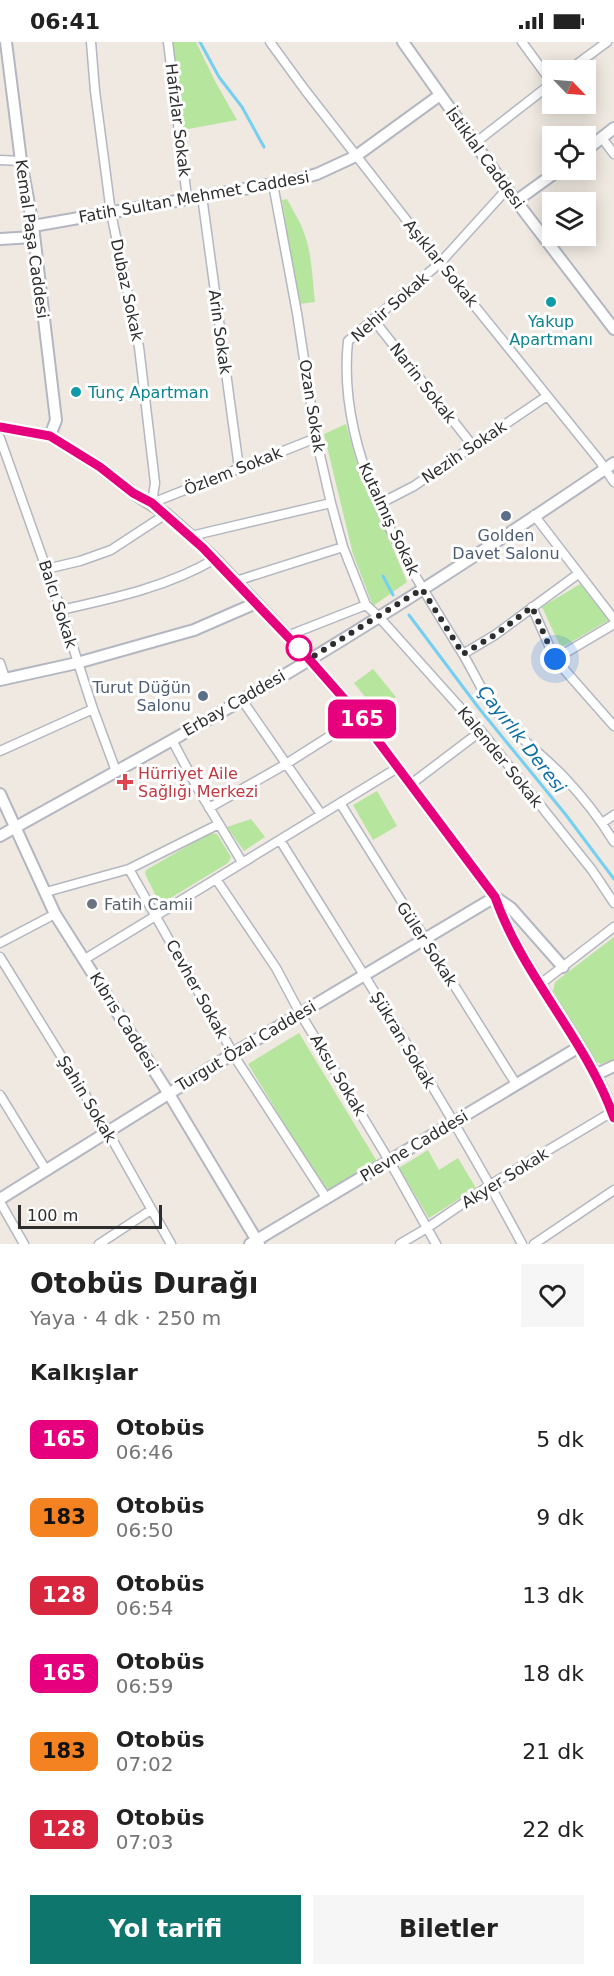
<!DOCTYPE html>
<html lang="tr">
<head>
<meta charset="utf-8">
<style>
	:root { --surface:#fff; --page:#f6f6f6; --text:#222; --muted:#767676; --accent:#0f766e }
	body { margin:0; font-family:"DejaVu Sans",sans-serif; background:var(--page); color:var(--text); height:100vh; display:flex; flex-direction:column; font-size:22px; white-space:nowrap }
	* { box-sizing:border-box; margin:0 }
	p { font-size:20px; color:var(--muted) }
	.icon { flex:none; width:33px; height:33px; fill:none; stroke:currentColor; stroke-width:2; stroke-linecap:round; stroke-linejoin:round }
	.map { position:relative; height:1202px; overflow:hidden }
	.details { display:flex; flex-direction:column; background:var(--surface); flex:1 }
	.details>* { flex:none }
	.badge { padding:0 12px; border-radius:9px; font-size:21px; line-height:39px }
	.needle { width:39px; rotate:115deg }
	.controls { position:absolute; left:542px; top:18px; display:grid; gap:12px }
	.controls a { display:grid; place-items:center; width:54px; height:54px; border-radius:0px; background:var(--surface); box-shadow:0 3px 15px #0003; font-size:30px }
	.scale { position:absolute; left:18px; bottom:15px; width:144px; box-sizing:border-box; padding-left:6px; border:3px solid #2e2e2e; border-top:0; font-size:16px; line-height:21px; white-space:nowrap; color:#2e2e2e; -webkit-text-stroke:4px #fff; paint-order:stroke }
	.you { position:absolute; width:30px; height:30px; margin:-15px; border:4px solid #fff; border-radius:50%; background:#1a73e8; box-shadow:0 0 0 9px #1a73e833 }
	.map>.badge { position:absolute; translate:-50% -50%; box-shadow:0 0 0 3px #fff }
	h2 { padding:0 30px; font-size:22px; line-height:54px }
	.round { display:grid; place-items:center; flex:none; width:63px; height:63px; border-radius:0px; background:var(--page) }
	.overview { display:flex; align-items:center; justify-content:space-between; height:102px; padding:0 30px }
	h1 { font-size:28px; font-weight:800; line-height:45px }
	.primary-button { display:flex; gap:12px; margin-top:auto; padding:12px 30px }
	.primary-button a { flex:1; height:69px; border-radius:0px; background:var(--accent); color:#fff; font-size:24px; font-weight:800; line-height:69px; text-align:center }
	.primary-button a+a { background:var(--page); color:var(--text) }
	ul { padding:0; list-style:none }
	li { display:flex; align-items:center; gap:18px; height:78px; padding:0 30px }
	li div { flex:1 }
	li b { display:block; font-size:22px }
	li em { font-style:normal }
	li .badge { min-width:66px; font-weight:700; text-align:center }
	.status { display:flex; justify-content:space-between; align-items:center; height:42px; padding:0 30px; background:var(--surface); direction:ltr }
	.status svg { height:16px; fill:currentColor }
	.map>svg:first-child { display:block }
	.green { fill:#b6e59e }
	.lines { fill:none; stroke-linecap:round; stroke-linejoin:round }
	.stream { stroke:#75cff0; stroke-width:3 }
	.minor-casing { stroke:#b4b7c1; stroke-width:11 }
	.tertiary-casing { stroke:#b4b7c1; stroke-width:14 }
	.minor { stroke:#fff; stroke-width:8 }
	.tertiary { stroke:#fff; stroke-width:10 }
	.line-casing { stroke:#fff; stroke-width:14 }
	.line { stroke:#e6007e; stroke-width:9 }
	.walk { stroke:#2e2e2e; stroke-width:6; stroke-dasharray:0 10.8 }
	.culture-dot { fill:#0f9aa8; stroke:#fff; stroke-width:2 }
	.service-dot { fill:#5c6f8a; stroke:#fff; stroke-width:2 }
	.stop-dot { fill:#fff; stroke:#e6007e; stroke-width:3 }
	.health-dot { fill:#e0444e; stroke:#fff; stroke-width:2 }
	.worship-dot { fill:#6b7280; stroke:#fff; stroke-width:2 }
	.labels { text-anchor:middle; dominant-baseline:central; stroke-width:6; stroke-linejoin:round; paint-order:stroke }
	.street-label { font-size:16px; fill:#2e2e2e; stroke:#fff }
	.culture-label { font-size:16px; fill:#0d838f; stroke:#fff }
	.service-label { font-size:16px; fill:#4e5e75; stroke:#fff }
	.health-label { font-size:16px; fill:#be3a42; stroke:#fff; text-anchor:start }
	.worship-label { font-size:16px; fill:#5b616d; stroke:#fff; text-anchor:start }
	.water-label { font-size:18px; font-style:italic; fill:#0d6fa3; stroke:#fff }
</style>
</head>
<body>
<div class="status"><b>06:41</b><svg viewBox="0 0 49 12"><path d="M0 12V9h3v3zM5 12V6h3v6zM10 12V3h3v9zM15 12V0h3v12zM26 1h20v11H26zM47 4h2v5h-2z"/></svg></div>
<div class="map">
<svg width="614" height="1202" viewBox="0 0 614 1202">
	<rect width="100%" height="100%" fill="#efe9e1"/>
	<path class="green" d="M171,0H196L216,41L237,78L183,88Z
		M287,157C291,165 296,173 300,181C312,205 312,234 315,260L299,262L282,158Z
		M346,382L357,421L407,540L373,564L353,512L324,392Z
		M580,542L609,578L561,606L542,565Z
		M373,627L396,655L377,670L354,641Z
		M377,749L397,784L373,798L353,763Z
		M251,777L265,795L244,809L227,785Z
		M210,791L217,792L231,815L228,821L164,860L158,858L145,832L146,828Z
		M614,895V1017L601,1022L595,1019L553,949L555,940Z
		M299,991L378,1121L327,1152L248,1022Z
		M428,1108L439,1128L458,1116L476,1146L429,1176L399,1126Z"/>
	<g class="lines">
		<path class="stream" d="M200,0L219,35L242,65L264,105
			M383,534L393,553
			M409,573L478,665L566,773L614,837"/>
		<g class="minor-casing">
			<path id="minor" d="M91,0L95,49L111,171L139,305L155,441L152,461
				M168,0L187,156
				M270,0L305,48L440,221L599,418L614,440
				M522,0L552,41
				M569,28L607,0
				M602,96L614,112
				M475,101L552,41
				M0,118L21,119
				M273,142L297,271L316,396L331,461L343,505L366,563L379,575L481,689L592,828L614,861
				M507,147L440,221L348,299C336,413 404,517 461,609C476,633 485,658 504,679C523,699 545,715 564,735C582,754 600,777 614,800
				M202,154L239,426
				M373,277L473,404
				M0,396L61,568L93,667L116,729
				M152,461L316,396
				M379,462L414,444L547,354
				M534,473L614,577
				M191,494L331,461
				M46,527L80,519L111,508L166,472
				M236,539L343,505
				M532,565L555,617L614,684
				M61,568C115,556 167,545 215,517
				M287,594L366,563
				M463,612L495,593L578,532
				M555,617L614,582
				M0,621L5,636
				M242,658L321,772
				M172,698L198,747L242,820
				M0,709L93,667
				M411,742L481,689
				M340,761L516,1042
				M209,766L286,722L360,675
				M602,781L614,773
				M280,798C362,931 448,1063 522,1202
				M129,827L238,1020L327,1157
				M216,837L276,926L300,971L390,1120L436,1202
				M46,850L129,827L219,782
				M0,901L55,872
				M0,915L108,1090L171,1202
				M85,917L399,725
				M539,943L614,885
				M0,1053L46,1128
				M0,1160L24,1202
				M99,1202L151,1168
				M400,1202L427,1186L490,1143L612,1070
				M534,1202L614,1148"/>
		</g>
		<g class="tertiary-casing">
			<path id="tertiary" d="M6,0L21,119L33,184L56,378L50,394
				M403,0L507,147L614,287
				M585,109L614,86
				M516,159L559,128
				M33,184L296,138L317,132L356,114L440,53
				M0,197L34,195
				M0,385L50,394L100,425L133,451L166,472L191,494L215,517L309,617L360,675L495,855C523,935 587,996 614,1076
				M0,638L77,621L194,588L256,561
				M0,752L55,872L169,1052L259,1202
				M0,794C80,749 162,705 242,658C369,584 492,504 614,421
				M595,1033L614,1024
				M0,1157L234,1011L495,855L511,866L563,925
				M250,1202L579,1005"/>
		</g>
		<use href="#minor" class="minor"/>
		<use href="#tertiary" class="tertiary"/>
	</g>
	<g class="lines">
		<g class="line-casing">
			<path id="line" d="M0,385L50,394L100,425L133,451L152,461L203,506L309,617L360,675L495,855C523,935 586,997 614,1076"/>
		</g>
		<use href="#line" class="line"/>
		<path class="walk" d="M299,606L309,617L422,547L463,612L495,593L532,565L555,617"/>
	</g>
	<g class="culture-dot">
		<circle cx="551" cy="260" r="6"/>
		<circle cx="76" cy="350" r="6"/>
	</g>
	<g class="service-dot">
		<circle cx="506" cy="474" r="6"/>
		<circle cx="203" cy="654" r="6"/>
	</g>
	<circle class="stop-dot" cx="299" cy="606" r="12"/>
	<path class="health-dot" d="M122 731h6v6h6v6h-6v6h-6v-6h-6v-6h6z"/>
	<circle class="worship-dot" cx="92" cy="862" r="6"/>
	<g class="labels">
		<g class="street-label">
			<text transform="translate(178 78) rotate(83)">Hafızlar Sokak</text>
			<text transform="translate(485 116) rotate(54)">İstiklal Caddesi</text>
			<text transform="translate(194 155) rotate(-10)">Fatih Sultan Mehmet Caddesi</text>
			<text transform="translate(32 197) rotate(82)">Kemal Paşa Caddesi</text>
			<text transform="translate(441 221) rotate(51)">Aşıklar Sokak</text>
			<text transform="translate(127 248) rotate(78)">Dubaz Sokak</text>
			<text transform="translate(390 265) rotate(-41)">Nehir Sokak</text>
			<text transform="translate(220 290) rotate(82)">Arin Sokak</text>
			<text transform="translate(423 341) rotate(52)">Narin Sokak</text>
			<text transform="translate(312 364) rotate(81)">Ozan Sokak</text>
			<text transform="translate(464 410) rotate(-34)">Nezih Sokak</text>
			<text transform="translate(233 429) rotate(-22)">Özlem Sokak</text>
			<text transform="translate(389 477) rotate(65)">Kutalmış Sokak</text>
			<text transform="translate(58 562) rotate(72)">Balcı Sokak</text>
			<text transform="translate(234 661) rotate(-30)">Erbay Caddesi</text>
			<text transform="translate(500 715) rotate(51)">Kalender Sokak</text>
			<text transform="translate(427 902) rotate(57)">Güler Sokak</text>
			<text transform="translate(197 947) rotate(61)">Cevher Sokak</text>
			<text transform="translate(124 980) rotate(58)">Kıbrıs Caddesi</text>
			<text transform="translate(403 998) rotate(59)">Şükran Sokak</text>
			<text transform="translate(246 1004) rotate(-31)">Turgut Özal Caddesi</text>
			<text transform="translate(338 1033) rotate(59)">Aksu Sokak</text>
			<text transform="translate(87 1057) rotate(59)">Şahin Sokak</text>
			<text transform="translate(414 1104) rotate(-31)">Plevne Caddesi</text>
			<text transform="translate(505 1136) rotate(-32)">Akyer Sokak</text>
		</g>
		<g class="culture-label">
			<text x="551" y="279">Yakup<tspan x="551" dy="18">Apartmanı</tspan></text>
			<text x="88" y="350" text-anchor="start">Tunç Apartman</text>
		</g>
		<g class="service-label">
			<text x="506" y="493">Golden<tspan x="506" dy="18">Davet Salonu</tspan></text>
			<text x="191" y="645" text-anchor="end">Turut Düğün<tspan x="191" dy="18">Salonu</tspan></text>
		</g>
		<g class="health-label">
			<text x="138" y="731">Hürriyet Aile<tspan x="138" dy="18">Sağlığı Merkezi</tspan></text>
		</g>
		<g class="worship-label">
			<text x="104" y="862">Fatih Camii</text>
		</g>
		<g class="water-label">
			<text transform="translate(522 697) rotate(52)">Çayırlık Deresi</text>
		</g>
	</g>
</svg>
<div class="controls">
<a><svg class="needle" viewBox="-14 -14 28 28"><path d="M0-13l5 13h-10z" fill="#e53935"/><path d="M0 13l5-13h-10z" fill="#767676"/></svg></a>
<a><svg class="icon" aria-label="locate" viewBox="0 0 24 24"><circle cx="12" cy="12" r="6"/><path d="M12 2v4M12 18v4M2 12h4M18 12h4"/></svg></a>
<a><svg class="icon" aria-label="layers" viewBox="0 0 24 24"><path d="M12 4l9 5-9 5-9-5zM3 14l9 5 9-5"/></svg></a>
</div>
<div class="scale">100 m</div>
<div class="you" style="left:555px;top:617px"></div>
<b class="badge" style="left:362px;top:677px;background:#e6007e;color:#fff">165</b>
</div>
<section class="details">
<div class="overview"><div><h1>Otobüs Durağı</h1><p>Yaya · 4 dk · 250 m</p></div><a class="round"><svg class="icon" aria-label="heart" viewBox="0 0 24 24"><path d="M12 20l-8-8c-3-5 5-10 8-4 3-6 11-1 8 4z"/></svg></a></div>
<h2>Kalkışlar</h2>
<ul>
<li><span class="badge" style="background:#e6007e;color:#fff">165</span><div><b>Otobüs</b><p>06:46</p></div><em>5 dk</em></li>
<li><span class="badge" style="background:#f58220;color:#111">183</span><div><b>Otobüs</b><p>06:50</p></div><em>9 dk</em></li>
<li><span class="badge" style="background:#d7263d;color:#fff">128</span><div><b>Otobüs</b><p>06:54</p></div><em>13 dk</em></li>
<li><span class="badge" style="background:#e6007e;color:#fff">165</span><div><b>Otobüs</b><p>06:59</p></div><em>18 dk</em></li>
<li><span class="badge" style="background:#f58220;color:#111">183</span><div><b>Otobüs</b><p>07:02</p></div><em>21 dk</em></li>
<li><span class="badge" style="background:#d7263d;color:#fff">128</span><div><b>Otobüs</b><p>07:03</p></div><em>22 dk</em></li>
</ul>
<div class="primary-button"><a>Yol tarifi</a><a>Biletler</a></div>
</section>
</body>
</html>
